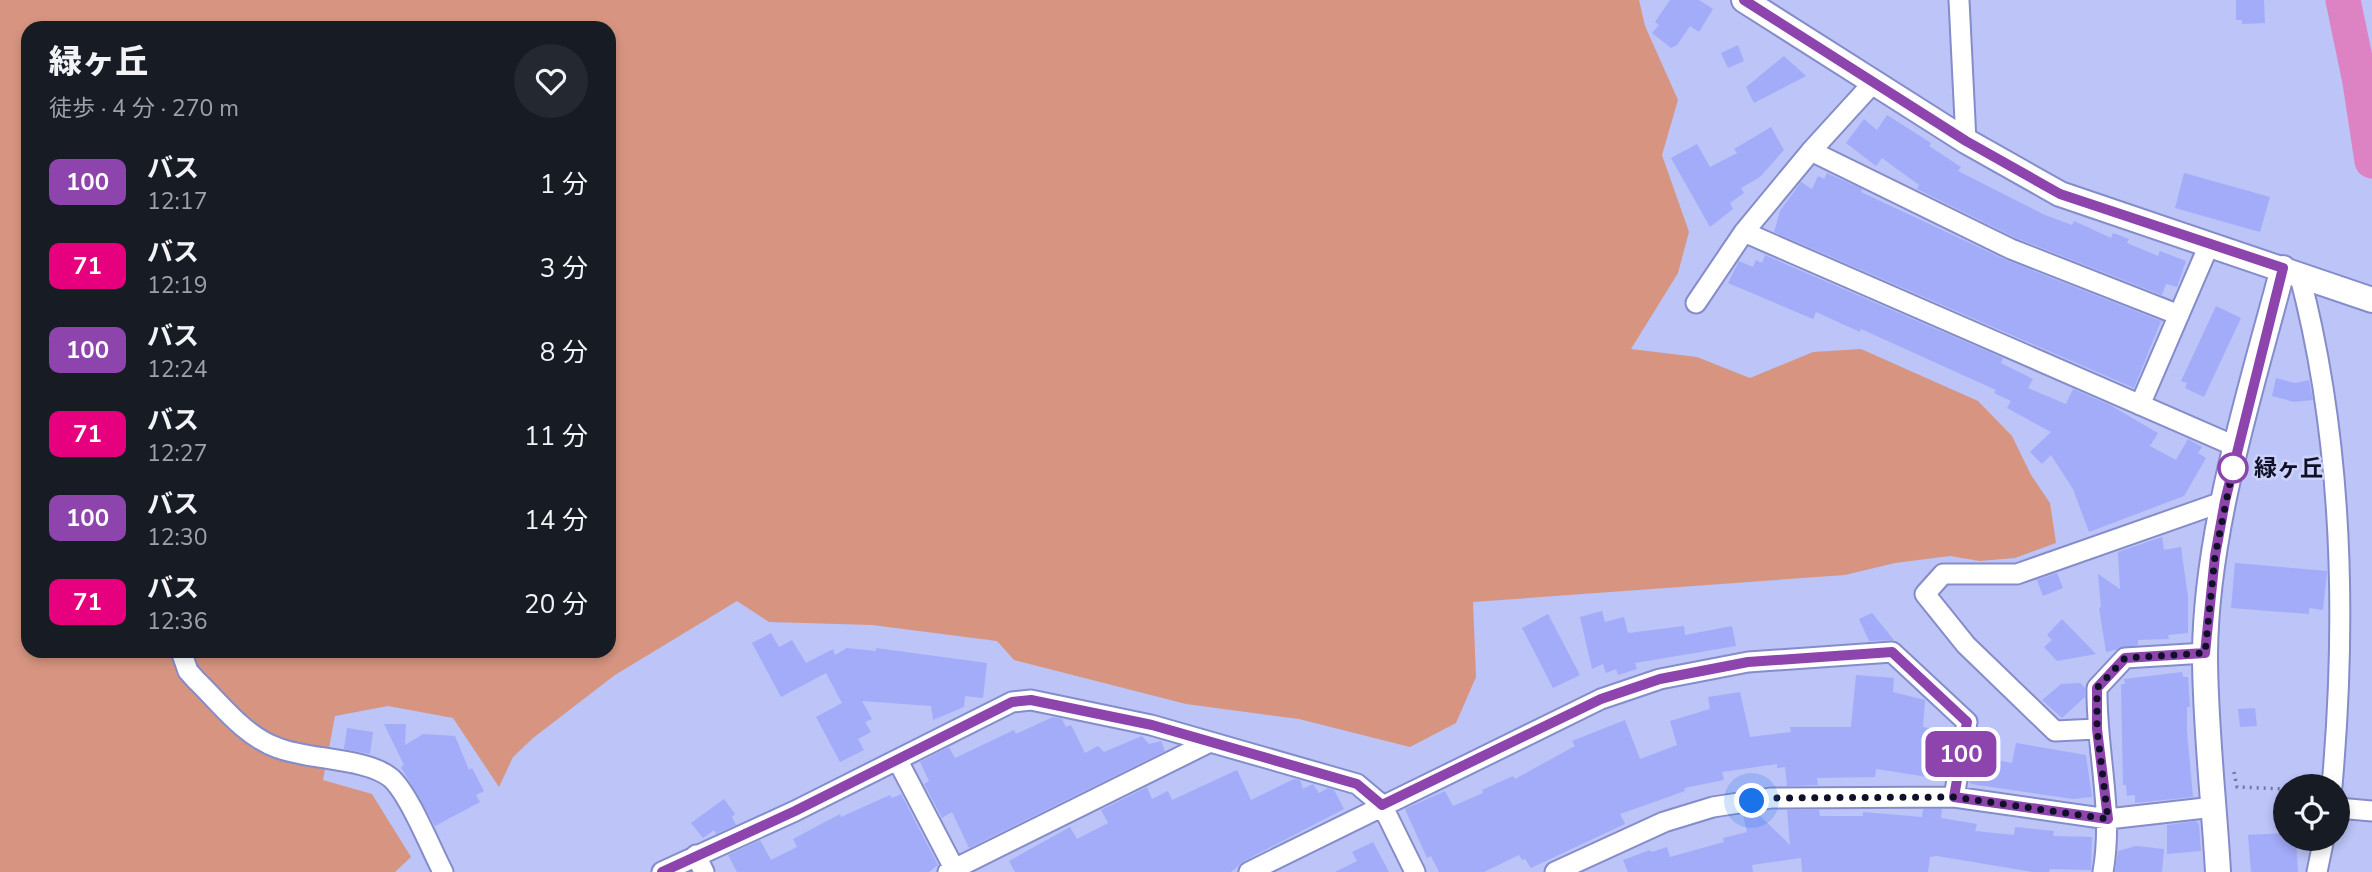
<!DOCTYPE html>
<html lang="ja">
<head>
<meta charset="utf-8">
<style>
	:root { --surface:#171b24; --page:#242831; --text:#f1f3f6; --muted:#9ea1a6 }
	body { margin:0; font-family:"Nunito Sans","Noto Sans JP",sans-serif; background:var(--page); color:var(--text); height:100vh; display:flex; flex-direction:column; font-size:26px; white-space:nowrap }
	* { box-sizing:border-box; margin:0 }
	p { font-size:23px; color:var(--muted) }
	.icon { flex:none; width:38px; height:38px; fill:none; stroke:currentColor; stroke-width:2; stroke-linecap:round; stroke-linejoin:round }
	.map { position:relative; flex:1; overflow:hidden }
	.side { position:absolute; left:21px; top:21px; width:595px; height:637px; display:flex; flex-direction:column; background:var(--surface); border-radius:21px; box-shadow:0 4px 10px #0003 }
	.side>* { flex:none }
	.badge { padding:0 14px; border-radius:10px; font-size:24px; line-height:46px }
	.fabs { position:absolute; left:2273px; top:774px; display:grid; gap:14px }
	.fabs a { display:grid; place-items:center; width:77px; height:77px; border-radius:50%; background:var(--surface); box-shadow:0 4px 10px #0003; font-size:35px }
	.you { position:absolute; width:35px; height:35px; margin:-18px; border:5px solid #fff; border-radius:50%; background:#1a73e8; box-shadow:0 0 0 10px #1a73e833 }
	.map>.badge { position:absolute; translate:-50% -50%; box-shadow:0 0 0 4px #fff }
	.round { display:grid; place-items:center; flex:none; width:74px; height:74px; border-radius:37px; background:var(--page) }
	.overview { display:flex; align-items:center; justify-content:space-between; height:119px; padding:0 28px }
	h1 { font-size:33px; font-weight:800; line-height:52px }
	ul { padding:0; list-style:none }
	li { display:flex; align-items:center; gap:21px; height:84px; padding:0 28px }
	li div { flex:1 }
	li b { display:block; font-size:26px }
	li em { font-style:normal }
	li .badge { min-width:77px; font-weight:700; text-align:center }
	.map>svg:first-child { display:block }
	.green { fill:#d79581; fill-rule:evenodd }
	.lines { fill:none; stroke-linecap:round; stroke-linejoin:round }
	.river { stroke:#dd82c3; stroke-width:35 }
	.building { fill:#a3acf9 }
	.minor-casing { stroke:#858cca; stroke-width:23 }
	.tertiary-casing { stroke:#858cca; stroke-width:28 }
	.path { stroke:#72779e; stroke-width:3.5; stroke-dasharray:2 5; stroke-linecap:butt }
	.minor { stroke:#fff; stroke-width:19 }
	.tertiary { stroke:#fff; stroke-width:24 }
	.line-casing { stroke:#fff; stroke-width:16 }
	.line { stroke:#8e44ad; stroke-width:10 }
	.walk { stroke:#101129; stroke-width:7; stroke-dasharray:0 12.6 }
	.stop-dot { fill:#fff; stroke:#8e44ad; stroke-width:3.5 }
	.labels { text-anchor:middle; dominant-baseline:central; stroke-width:5; stroke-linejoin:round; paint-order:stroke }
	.stop-label { font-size:23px; font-weight:bold; fill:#101129; stroke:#ccd2fa; text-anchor:start }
</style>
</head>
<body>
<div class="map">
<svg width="2372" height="872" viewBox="0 0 2372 872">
	<rect width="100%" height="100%" fill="#bcc4f8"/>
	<path class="green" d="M0,0H1639L1645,26L1678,100L1662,155L1689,232L1678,273L1631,349L1697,357L1750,378L1813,352L1861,349L1978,401L2012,436L2031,475L2050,503L2056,543L2015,558L1980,561L1950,556L1895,563L1845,575L1473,602L1476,677L1456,723L1410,747L1299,719L1186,704L1014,660L997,641L872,625L769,622L737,601L615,675L533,738L513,757L499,787L453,718L388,706L335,716L323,780L372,794L411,857L395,872H0ZM28,28H609V651H28Z"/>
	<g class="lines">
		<path class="river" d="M2343,0L2360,82L2372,161"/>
	</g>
	<path class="building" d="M1670,0H1699L1713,9L1699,32L1690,26L1677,45L1671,48L1652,33L1659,25L1655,22Z
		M2236,0H2264L2265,23L2242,24V20H2236Z
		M1738,45L1744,61L1728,68L1721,53Z
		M1784,56L1806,76L1754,103L1746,87Z
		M1887,115L1931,143L1929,146L1961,167L1958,171L2045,215L2072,225L2074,221L2111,238L2113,233L2129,239L2127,243L2158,256L2160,251L2186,261L2177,287L2166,284L2162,295L2016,238L1917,189L1919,185L1882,158L1876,166L1846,143L1864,119L1877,130Z
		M1771,127L1784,150L1760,177L1741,188L1744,193L1730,203L1733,209L1710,227L1671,158L1697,144L1710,167L1737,153L1734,149Z
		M1827,173L1862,189L1861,192L2006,260L2161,321L2134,388L1774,232L1780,211L1801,182L1812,189L1818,176L1824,179Z
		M2184,173L2270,197L2260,232L2175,208Z
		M1765,255L2003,358L2001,363L2033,379L2028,388L2066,404L2073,389L2110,405L2158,433L2150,446L2176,460L2188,439L2202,447L2198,453L2206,458L2184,496L2089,532L2073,489L2051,455L2042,464L2030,452L2051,432L2007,408L2011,401L1994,393L1996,390L1861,329L1860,332L1816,312L1813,319L1728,283L1739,261L1753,267L1756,260L1762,263Z
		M2216,306L2241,318L2204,397L2185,388L2187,383L2181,381Z
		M2276,378L2295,383L2309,380L2313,400L2294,402L2272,396Z
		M2162,537L2164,550L2181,547L2188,597V633L2168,635L2169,639L2138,640V645L2106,652L2099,608L2101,607L2098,574L2120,589L2118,552Z
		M2235,563L2327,571L2323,610L2309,608V614L2231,608Z
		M2057,573L2063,588L2043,596L2037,580Z
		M1602,611L1605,622L1624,617L1628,633L1684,626L1685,635L1732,626L1736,646L1635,663L1637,669L1618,675L1616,669L1606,673L1603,664L1592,669L1580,617Z
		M1872,613L1894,640L1869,641L1859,619Z
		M1548,614L1580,675L1553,688L1522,628Z
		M2062,619L2096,654L2057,661L2044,647L2052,640L2047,635Z
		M771,633L779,647L792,640L806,663L833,649L835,655L847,648L876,651V648L987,663L983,698L965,696L964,707L933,720L931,706L862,701L872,719L865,722L871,732L858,739L864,750L840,762L816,717L842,703L826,673L781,697L752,643Z
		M2182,672L2183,677H2188L2190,707H2187V732L2193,797L2135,803V795L2127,796L2126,785H2123L2121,684H2125L2124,679Z
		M1856,675L1894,678L1893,692L1925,700L1923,727L1953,732L1945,775H1942L1941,779L1876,769L1875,777L1817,778L1818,785L1787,786L1785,767L1777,768V764L1722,772L1724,780L1684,788L1685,791L1620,814L1625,824L1531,868L1525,859L1522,860L1519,855L1484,872H1439L1431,856L1427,858L1405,809L1445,791L1453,806L1483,793L1482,790L1513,776L1515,779L1575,746L1572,741L1625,720L1640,759L1677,745L1670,721L1710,709L1708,697L1740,692L1750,737L1791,732L1790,727H1851Z
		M2080,683L2085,688V697L2062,718L2042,700L2061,684Z
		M2255,708L2257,726L2240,727L2238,709Z
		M1053,717L1062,719L1066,727L1071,725L1085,753L1098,746L1104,752L1142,736L1149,744L1161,741L1165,751L969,848L952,812L942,818L924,784L929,781L920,762L949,747L955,758L1014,730L1016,734Z
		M384,724H406L405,745L423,734L455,736L469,770L472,768L484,791L476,795L480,802L435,826L401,767L404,765Z
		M347,728L373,732L370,754L344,749Z
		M1977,736L1986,738L1982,757L2012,763L2016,743L2086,755L2092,797L2073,799L1971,784L1969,780Z
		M1237,770L1251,800L1294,779L1300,780L1303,789L1313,784L1319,793L1328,788L1334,790L1344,809L1244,861L1231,872H1015L1009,861L1070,827L1077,839L1108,823L1101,810L1147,787L1152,799L1168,791L1172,800Z
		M901,794L938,865L929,872H737L728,855L760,840L771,860L797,847L793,839L840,814L841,817L890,795L892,798Z
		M724,799L735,814L732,817L736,825L716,834L714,830L703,838L691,823Z
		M1923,809H1942L1941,818L1977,824L1975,831L2014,835L2015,827L2054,831L2053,836L2092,837L2091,870L2050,869L2049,872H2033L1937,856L1930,857L1928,872H1802L1801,858L1752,865L1753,872H1628L1623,860L1650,850L1652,852L1667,847L1670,857L1724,842L1723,838L1747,832L1743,815L1757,813L1790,845L1787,810H1819L1820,816H1863V812L1922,817Z
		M2196,821L2199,824L2201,851L2167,854V825Z
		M2286,833V838H2296L2298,872H2251L2248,835Z
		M1373,842L1389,872H1335L1357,861L1352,852Z
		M2136,846L2164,849L2162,872H2115L2118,851Z"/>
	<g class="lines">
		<g class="minor-casing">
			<path id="minor" d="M1959,0L1966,141
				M1811,151L2011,249L2179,315
				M1744,232L2237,447
				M2299,273C2343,439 2347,616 2332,786
				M1696,303L1744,232L1811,151L1873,83
				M2140,405L2209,245
				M181,651L188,671L196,680C221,704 244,736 278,748C309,760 367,758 391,778C409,794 431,849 443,872
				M2097,729L2055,731L1966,645L1925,594L1943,574H2017L2225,501
				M898,761L956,872
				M2338,808L2372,811
				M696,855L704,872
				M662,872L795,811L1012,702L1031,700L1151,725L1357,784L1382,805L1415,872
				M948,872L1210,742
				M1249,872L1601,699L1660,679L1748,662L1892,652L1967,722L1954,797
				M1555,872L1664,822L1713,807L1771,798L1954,797L2108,819L2214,807
				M2103,872C2114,810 2096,750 2097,688L2125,658L2205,653
				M2317,872L2324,838"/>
		</g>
		<g class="tertiary-casing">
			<path id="tertiary" d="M1744,0L1966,141L2060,194L2372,300
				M2218,872C2214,800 2205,726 2205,654C2206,529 2251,390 2283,268"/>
		</g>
		<path class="path" d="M2234,772L2237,787L2286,789"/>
		<use href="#minor" class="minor"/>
		<use href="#tertiary" class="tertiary"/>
	</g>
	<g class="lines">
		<g class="line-casing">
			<path id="line" d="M662,872L795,811L1012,702L1031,700L1152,725L1357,784L1382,805L1601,699L1660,679L1748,662L1892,652L1967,722L1954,797L2108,819L2097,729V688L2125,658L2205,653L2215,556L2225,501L2283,268L2060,194L1966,141L1744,0"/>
		</g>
		<use href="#line" class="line"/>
		<path class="walk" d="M1752,801L1771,798L1954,797L2108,819L2097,729V688L2125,658L2205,653L2215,556L2233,468"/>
	</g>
	<circle class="stop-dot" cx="2233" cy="468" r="14"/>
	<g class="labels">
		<g class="stop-label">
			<text x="2254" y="468">緑ヶ丘</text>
		</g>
	</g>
</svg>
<div class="fabs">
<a><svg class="icon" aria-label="locate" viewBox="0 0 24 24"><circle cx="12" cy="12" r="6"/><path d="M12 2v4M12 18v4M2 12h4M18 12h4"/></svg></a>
</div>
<div class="you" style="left:1752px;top:801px"></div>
<b class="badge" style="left:1961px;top:754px;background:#8e44ad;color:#fff">100</b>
<section class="side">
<div class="overview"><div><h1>緑ヶ丘</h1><p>徒歩 · 4 分 · 270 m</p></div><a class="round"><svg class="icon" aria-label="heart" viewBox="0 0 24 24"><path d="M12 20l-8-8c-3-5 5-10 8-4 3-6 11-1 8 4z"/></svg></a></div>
<ul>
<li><span class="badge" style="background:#8e44ad;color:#fff">100</span><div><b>バス</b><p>12:17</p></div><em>1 分</em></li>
<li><span class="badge" style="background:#e6007e;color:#fff">71</span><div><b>バス</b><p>12:19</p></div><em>3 分</em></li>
<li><span class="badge" style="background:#8e44ad;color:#fff">100</span><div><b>バス</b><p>12:24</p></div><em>8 分</em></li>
<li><span class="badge" style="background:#e6007e;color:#fff">71</span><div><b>バス</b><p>12:27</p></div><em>11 分</em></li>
<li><span class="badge" style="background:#8e44ad;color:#fff">100</span><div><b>バス</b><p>12:30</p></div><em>14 分</em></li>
<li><span class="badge" style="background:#e6007e;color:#fff">71</span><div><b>バス</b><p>12:36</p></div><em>20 分</em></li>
</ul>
</section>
</div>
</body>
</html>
